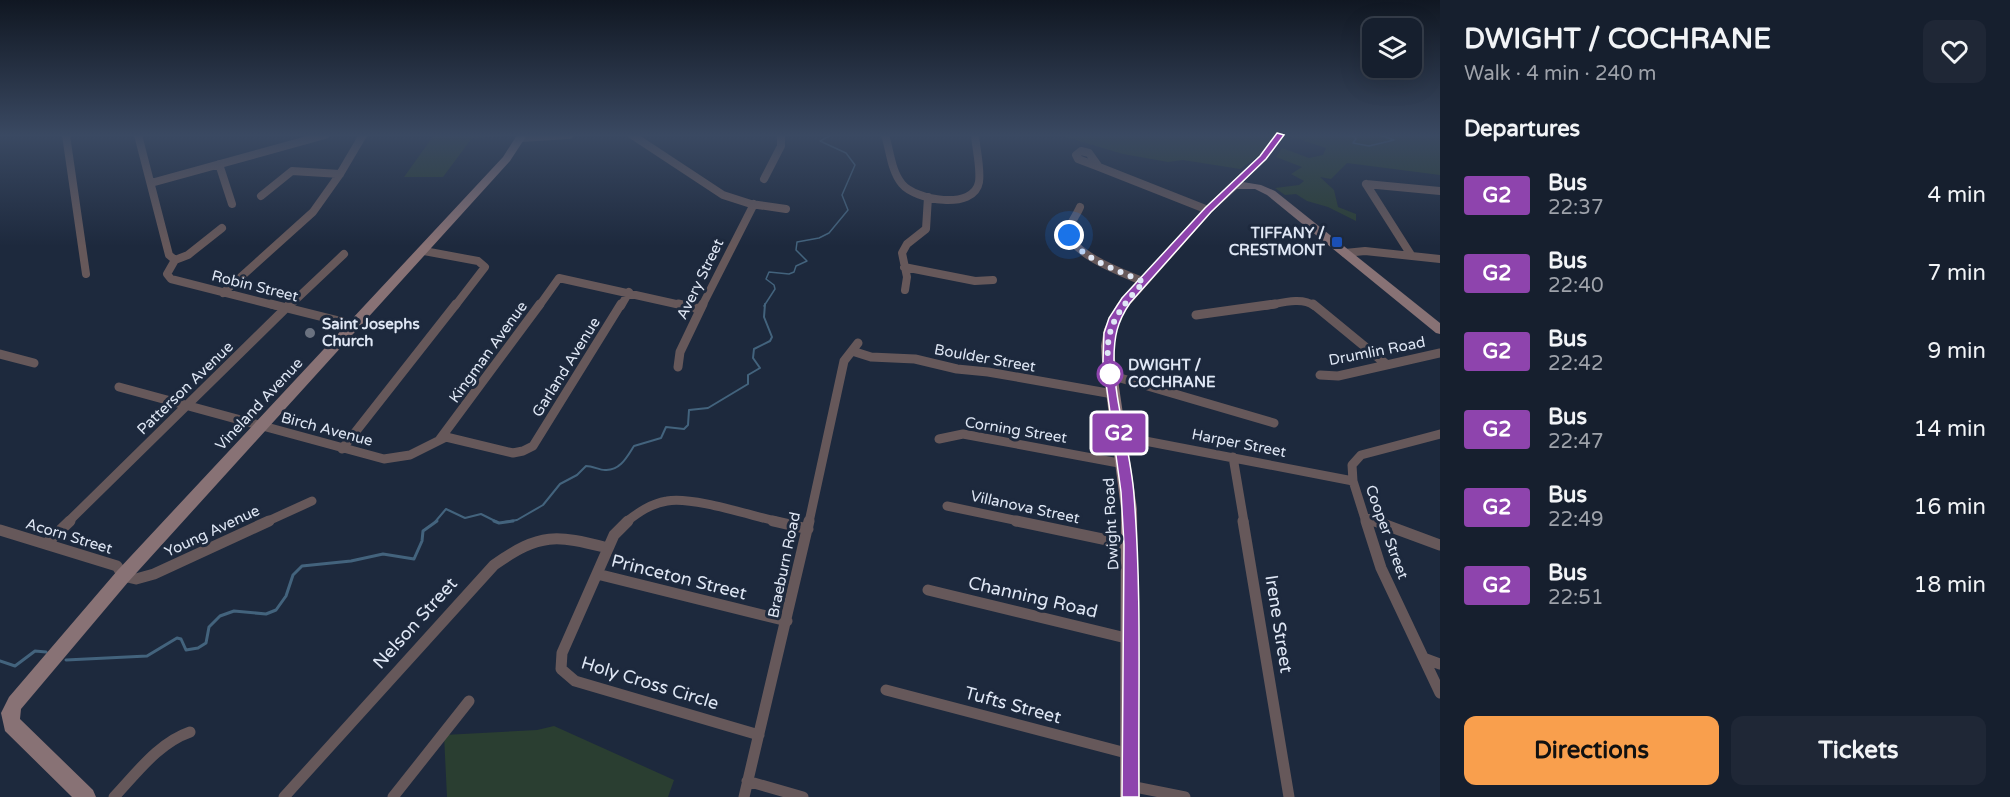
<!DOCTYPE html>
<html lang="en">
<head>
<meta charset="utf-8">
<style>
	:root { --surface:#161f2e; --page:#1f2736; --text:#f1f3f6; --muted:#9ea2aa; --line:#353d4a; --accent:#f99f4d }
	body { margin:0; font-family:"Varela Round",sans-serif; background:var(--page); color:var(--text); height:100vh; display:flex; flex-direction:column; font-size:22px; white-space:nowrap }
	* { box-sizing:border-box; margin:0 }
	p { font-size:20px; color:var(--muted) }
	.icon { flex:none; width:33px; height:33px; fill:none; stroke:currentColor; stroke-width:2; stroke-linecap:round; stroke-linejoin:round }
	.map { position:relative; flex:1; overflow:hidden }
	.details { display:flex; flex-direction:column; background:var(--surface); width:570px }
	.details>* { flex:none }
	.badge { padding:0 12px; border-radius:4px; font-size:21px; line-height:39px }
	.buttons { position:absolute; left:1362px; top:18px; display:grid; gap:12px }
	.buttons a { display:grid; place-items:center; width:60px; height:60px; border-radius:12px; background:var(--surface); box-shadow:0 6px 24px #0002,0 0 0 2px var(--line); font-size:30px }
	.you { position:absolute; width:30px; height:30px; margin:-15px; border:4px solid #fff; border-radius:50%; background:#1a73e8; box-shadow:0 0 0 9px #1a73e833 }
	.map>.badge { position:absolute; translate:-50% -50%; box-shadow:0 0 0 3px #fff }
	h2 { padding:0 24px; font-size:22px; line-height:54px }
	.round { display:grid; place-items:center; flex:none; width:63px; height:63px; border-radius:12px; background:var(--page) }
	.summary { display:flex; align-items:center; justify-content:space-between; height:102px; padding:0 24px }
	h1 { font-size:28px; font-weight:700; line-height:45px }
	.button { display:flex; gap:12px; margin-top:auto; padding:12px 24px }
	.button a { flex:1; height:69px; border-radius:12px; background:var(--accent); color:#111; font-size:24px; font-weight:700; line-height:69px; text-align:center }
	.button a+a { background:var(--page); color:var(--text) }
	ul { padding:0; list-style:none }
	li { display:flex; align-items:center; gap:18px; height:78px; padding:0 24px }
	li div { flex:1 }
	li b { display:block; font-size:22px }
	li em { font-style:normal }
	li .badge { min-width:66px; font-weight:700; text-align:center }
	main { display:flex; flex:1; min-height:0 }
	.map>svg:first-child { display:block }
	.green { fill:#2a3e31 }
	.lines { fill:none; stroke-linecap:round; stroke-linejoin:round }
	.stream-far2 { stroke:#43637d; stroke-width:1.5 }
	.stream-far1 { stroke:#43637d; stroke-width:2 }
	.stream { stroke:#43637d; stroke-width:3 }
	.street-far2 { stroke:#66585a; stroke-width:8 }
	.street-far1 { stroke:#66585a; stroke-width:9 }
	.street { stroke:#66585a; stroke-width:11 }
	.secondary { fill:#887275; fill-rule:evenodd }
	.line { fill:#8e44ad; stroke:#fff; stroke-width:1.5 }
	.walk { stroke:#dfe7f5; stroke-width:6; stroke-dasharray:0 10.8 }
	.transit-dot { fill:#1a4fb4; stroke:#1d293d; stroke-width:2 }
	.worship-dot { fill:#6b7280; stroke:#1d293d; stroke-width:2 }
	.stop-dot { fill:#fff; stroke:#8e44ad; stroke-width:3 }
	.labels { text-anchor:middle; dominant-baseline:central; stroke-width:6; stroke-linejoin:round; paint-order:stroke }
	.poi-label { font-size:15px; font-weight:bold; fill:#dfe7f5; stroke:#1d293d; text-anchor:end }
	.street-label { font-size:15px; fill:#dfe7f5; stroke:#1d293d }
	.stop-label { font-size:15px; font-weight:bold; fill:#dfe7f5; stroke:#1d293d; text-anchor:start }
	.near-street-label { font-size:18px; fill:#dfe7f5; stroke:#1d293d }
</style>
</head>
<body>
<main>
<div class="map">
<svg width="1440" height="797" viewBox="0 0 1440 797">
	<rect width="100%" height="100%" fill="#1d293d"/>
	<path class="green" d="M434,135H529L472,138L443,177H404Z
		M1059,135H1273L1260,155L1240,169L1183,160L1168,162L1123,154Z
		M1293,135H1440V175L1347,163L1331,179L1320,177L1334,190L1338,207L1356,214V221L1328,207L1307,201L1296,194L1285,195L1275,188L1299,185L1304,181L1291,174L1302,167L1276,157L1282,148L1309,158L1323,155L1326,148L1292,137Z
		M554,726L674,780L668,797H447L444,735L537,730Z"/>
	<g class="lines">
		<path class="stream-far2" d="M1248,135H1252
			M1338,135L1354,136L1356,139L1353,143L1369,146L1394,140L1380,135
			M764,306L775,289L774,285L766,279L769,272L789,274L794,272L796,266L807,261L796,250L797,242L819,238L829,233L848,210L842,195L855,165L846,153L820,141L831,135"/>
		<path class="stream-far1" d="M435,522L446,509L465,518L481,514L497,522
			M504,522L517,520L543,505L560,484L577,475L586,466C593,466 599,470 605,470C620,471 627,457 634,446L661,438L666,427L684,429L688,425L689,410L708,408L748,384V375L760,368L753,358L754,349L770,341L772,337L764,317L765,304"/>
		<path class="stream" d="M494,521L499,523L513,521
			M66,660L147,656L177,638L181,639L186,650L198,648L206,643L209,627L220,616L234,611L266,614L276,610L286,596L293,575L302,566L351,561L383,554L414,559L422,541L423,531L437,521
			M0,661L15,666L35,651L46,652"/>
		<path class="street-far2" d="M66,135L86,274
			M138,135L169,255L175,260
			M632,135L723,195L751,204L786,209
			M885,135C890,150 891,171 902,184C915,200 974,211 979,182C981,168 976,149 975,135
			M521,138L569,135
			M1081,151L1089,153L1099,167L1078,159L1076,155Z
			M219,164L232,204
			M1099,167L1208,210
			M764,179L781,146V135
			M151,183L325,135
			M1366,184L1411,255
			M1366,184L1440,191
			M261,196L292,171L340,174
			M1080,207C1077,215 1068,225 1069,233C1072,255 1126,274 1144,282
			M424,251L478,261L485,267L455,306
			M1345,253L1365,251L1440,259
			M175,260L167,274L171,279L277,306
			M175,260L188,255L222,228
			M904,267L975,281L993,280
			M905,290L907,277L902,253L907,244L926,229L928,197
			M223,293L313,212L340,174L363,135
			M289,306L344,254
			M539,306L559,278L685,306
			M621,306L629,292
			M702,306L754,204
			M1264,306C1278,304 1302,296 1314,306"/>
		<path class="street-far1" d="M271,304L355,325
			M678,304L700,309
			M1313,304L1386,364
			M1196,315L1275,304
			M852,351L871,357L915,359L957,369L988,372L1113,394
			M0,354L34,363
			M678,367L680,352L703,304
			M1110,375L1274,423
			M1320,375L1338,376L1440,353
			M119,387L384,459L410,455L446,437L513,453L523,451L533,446L621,304
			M1119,436L1353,481
			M440,439L540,304
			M939,439L963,434L1124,464
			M342,449L456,304
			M1233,457L1244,522
			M947,506L1023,522
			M1365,517L1379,522
			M68,522L290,304
			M266,522L312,501
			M626,522C639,512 650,504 667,501C692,496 752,516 779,522
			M809,522L844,361L858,343
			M1366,522L1353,481L1352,465L1361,455L1440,434"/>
		<path class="street" d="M628,521L614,535L562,653L561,669L575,681L759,735
			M773,521L808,529
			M1016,521L1131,545
			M1243,521L1289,797
			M1366,521L1381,568L1440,693
			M1375,521L1440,545
			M0,530L117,566L123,576L136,579L154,574L269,521
			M46,544L70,521
			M597,574L787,621
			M928,590L1130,639
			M1426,659L1440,664
			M886,690L1130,754
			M747,781L803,797
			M1130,786L1185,797
			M114,797C136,774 158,743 190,732
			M284,797L494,565C541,532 556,535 608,548
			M393,797L469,701
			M744,797L809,521"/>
		<path class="secondary" d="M517,135H527L510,161L129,581L21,709L20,719L93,790L96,797H72L5,731L1,713L9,697L117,571L503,157Z
			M1274,135H1284L1266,160L1243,182L1261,185L1275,191L1440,323V334L1436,333L1267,195L1255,189H1237L1212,212L1126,309L1116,329L1113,346L1137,509L1140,797H1120L1121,509L1102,361L1101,346L1104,329L1117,304L1204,208L1260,156Z"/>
	</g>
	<linearGradient id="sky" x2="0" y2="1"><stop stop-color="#101722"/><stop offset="0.55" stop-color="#3a4962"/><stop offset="1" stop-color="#3a4962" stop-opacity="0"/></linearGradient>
	<rect width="1440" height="246" fill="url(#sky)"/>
	<path class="line" d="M1277,133L1284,135L1266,159L1211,212L1130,303C1117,322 1114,337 1114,359C1114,402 1131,451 1134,495C1142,595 1138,697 1139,797H1122L1124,545L1121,492L1103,361L1104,333L1109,318L1122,298L1205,208L1260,156Z"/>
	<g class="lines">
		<path class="walk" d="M1069,235C1077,258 1123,272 1144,282C1115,313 1102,332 1110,374"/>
	</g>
	<rect class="transit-dot" x="1331" y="236" width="12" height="12" rx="3"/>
	<circle class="worship-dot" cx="310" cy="333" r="6"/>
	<circle class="stop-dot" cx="1110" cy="374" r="12"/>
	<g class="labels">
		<g class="poi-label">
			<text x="1325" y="233">TIFFANY /<tspan x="1325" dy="17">CRESTMONT</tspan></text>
			<text x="322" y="324" text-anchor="start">Saint Josephs<tspan x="322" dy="17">Church</tspan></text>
		</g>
		<g class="street-label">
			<text transform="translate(700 279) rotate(-64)">Avery Street</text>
			<text transform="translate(255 286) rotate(14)">Robin Street</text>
			<text transform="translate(1377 351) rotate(-11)">Drumlin Road</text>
			<text transform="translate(488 352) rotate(-54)">Kingman Avenue</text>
			<text transform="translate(985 358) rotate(10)">Boulder Street</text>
			<text transform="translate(566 367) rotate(-58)">Garland Avenue</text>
			<text transform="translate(185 388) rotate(-44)">Patterson Avenue</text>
			<text transform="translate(259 404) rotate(-47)">Vineland Avenue</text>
			<text transform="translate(327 429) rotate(15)">Birch Avenue</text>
			<text transform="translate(1016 430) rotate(9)">Corning Street</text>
			<text transform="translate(1239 443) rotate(11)">Harper Street</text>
			<text transform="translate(1025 507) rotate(12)">Villanova Street</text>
			<text transform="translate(1111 524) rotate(-93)">Dwight Road</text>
			<text transform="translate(212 531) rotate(-25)">Young Avenue</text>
			<text transform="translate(1387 532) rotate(70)">Cooper Street</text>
			<text transform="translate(69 536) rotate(17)">Acorn Street</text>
			<text transform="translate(784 565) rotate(-78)">Braeburn Road</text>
		</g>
		<g class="stop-label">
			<text x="1128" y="365">DWIGHT /<tspan x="1128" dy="17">COCHRANE</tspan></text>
		</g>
		<g class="near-street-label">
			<text transform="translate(679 577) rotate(14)">Princeton Street</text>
			<text transform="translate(1033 597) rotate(13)">Channing Road</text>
			<text transform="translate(415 623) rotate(-48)">Nelson Street</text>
			<text transform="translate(1279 624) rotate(81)">Irene Street</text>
			<text transform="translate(650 683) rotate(17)">Holy Cross Circle</text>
			<text transform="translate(1013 705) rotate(15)">Tufts Street</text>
		</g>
	</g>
</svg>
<div class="buttons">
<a><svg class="icon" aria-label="layers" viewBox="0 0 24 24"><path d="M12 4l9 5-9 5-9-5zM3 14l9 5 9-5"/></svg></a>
</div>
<div class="you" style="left:1069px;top:235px"></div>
<b class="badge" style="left:1119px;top:433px;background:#8e44ad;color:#fff">G2</b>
</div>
<section class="details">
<div class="summary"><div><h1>DWIGHT / COCHRANE</h1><p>Walk · 4 min · 240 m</p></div><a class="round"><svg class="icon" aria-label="heart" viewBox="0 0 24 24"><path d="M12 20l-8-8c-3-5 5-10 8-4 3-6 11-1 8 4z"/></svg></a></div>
<h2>Departures</h2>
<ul>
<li><span class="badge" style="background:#8e44ad;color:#fff">G2</span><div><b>Bus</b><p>22:37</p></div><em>4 min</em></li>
<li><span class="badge" style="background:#8e44ad;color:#fff">G2</span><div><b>Bus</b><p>22:40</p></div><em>7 min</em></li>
<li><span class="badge" style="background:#8e44ad;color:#fff">G2</span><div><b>Bus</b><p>22:42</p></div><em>9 min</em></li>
<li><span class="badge" style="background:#8e44ad;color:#fff">G2</span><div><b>Bus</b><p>22:47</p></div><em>14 min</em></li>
<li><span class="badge" style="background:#8e44ad;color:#fff">G2</span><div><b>Bus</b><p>22:49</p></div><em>16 min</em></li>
<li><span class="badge" style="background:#8e44ad;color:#fff">G2</span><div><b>Bus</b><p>22:51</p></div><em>18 min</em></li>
</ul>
<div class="button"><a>Directions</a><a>Tickets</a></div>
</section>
</main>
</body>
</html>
